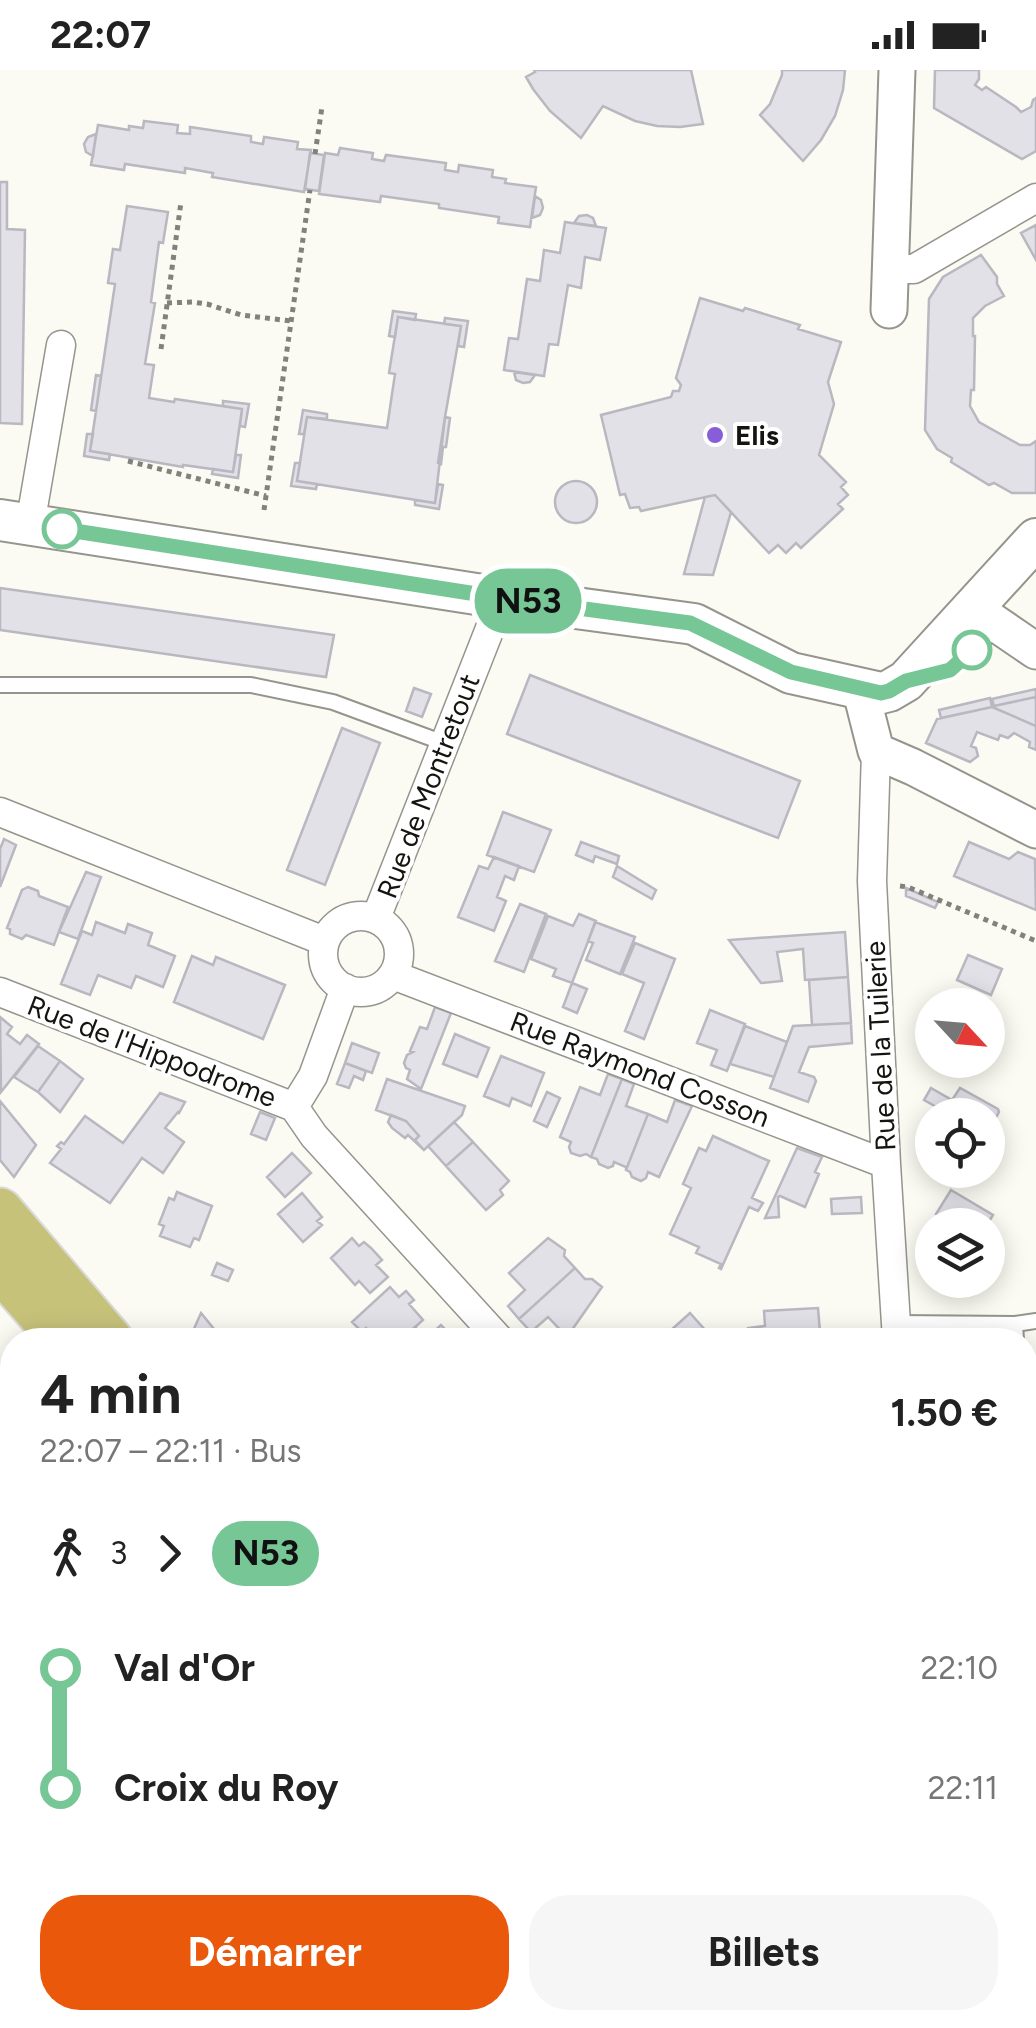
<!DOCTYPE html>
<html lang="fr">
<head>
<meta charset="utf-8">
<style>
	:root { --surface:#fff; --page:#f6f6f6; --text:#222; --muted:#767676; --accent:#ea580c }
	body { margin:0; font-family:Figtree,sans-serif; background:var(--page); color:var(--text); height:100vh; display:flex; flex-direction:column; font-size:38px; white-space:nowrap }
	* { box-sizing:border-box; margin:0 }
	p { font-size:32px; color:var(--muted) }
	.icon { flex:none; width:55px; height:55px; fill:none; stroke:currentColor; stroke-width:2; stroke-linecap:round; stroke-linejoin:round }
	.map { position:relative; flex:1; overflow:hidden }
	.panel { position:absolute; left:0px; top:1258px; width:1038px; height:702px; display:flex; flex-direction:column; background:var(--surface); border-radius:40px 40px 0 0; box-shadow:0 5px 25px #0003 }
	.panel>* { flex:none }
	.badge { padding:0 20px; border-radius:32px; font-size:35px; line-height:65px }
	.needle { width:65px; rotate:116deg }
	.fabs { position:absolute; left:915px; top:918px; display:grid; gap:20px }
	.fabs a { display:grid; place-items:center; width:90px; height:90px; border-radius:50%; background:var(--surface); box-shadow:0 5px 25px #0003; font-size:50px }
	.map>.badge { position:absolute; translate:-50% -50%; box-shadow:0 0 0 5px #fff }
	.legs { display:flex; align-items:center; gap:15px; height:110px; padding:0 40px; font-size:32px }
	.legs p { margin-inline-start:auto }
	.summary { display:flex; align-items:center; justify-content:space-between; height:170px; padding:0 40px }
	h1 { font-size:55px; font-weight:700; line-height:75px }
	.primary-button { display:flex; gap:20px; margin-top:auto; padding:20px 40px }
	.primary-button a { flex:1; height:115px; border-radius:40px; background:var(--accent); color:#fff; font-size:40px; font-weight:700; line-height:115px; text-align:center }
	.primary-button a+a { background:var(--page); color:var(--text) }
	ul { padding:0 40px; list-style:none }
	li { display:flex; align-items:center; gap:35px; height:120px; font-size:38px }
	li i { display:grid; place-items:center; width:15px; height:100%; margin:0 12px; background:currentColor }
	li i::after { content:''; width:25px; height:25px; margin:-12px; border:8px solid; border-radius:50%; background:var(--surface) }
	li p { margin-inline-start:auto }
	li:first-child i { background:linear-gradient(#0000 50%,currentColor 0) }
	li:last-child i { background:linear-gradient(currentColor 50%,#0000 0) }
	.status { display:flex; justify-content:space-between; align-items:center; height:70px; padding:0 50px; background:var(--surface); direction:ltr }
	.status svg { height:28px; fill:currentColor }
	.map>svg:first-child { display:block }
	.building { fill:#e2e1e8; stroke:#b9b7bf; stroke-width:2.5 }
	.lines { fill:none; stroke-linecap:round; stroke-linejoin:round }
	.service-casing { stroke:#95958e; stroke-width:18 }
	.minor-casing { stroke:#95958e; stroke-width:31 }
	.tertiary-casing { stroke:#95958e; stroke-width:39 }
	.secondary-casing { stroke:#95958e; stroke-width:44 }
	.primary-casing { stroke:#d9d9d9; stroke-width:49 }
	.path { stroke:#82827d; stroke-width:5; stroke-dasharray:5 5; stroke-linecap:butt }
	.service { stroke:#fff; stroke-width:14 }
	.minor { stroke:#fff; stroke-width:28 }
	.tertiary { stroke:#fff; stroke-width:35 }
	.secondary { stroke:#fff; stroke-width:40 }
	.primary { stroke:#c7c27a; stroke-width:45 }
	.rail { stroke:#8a8a84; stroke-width:8; stroke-dasharray:18 18; stroke-linecap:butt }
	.line-1-casing { stroke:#fff; stroke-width:22 }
	.line-1 { stroke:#77c695; stroke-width:15 }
	.poi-dot { fill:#885ed8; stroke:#fff; stroke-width:4 }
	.stop-1-dot { fill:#fff; stroke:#77c695; stroke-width:5 }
	.labels { text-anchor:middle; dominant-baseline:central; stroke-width:8; stroke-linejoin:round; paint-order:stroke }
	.poi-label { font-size:28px; font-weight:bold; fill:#141411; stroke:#fff; text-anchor:start }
	.street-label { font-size:28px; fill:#141411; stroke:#fff }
</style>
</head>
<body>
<div class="status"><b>22:07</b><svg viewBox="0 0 49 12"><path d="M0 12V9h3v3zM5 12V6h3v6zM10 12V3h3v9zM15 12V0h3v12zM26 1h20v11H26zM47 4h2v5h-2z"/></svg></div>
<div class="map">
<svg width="1036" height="1958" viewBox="0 0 1036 1958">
	<rect width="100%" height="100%" fill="#fbfbf3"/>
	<path class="building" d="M534,0H691L703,54L680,57L657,56L635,51L603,36L581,68L550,41L533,19L526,7L535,2Z
		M782,0H845L843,20L835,46L821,70L803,91L760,45L770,34L782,5Z
		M935,0H979V9L975,15L982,20L986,17L1016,37L1021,42L1031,37L1033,30L1036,28V81L1022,89L934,38Z
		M144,51L178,55L177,63L190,64V57L251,66V72L263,74L264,67L298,72L297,79L311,80L304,122L212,107L213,103L185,98V103L125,94L124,100L91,95L98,55L129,60V56L143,58Z
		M96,64L93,86L86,82L84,74L88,67Z
		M340,78L373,83L372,89L384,91L386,85L446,93L445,100L458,102L459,95L493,100L492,107L506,109L505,113L536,117L530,157L498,153L499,147L439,138V134L381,126L380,132L319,124L325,83L338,85Z
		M310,83L324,85L319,121L305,119Z
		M0,112H7V159L25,160L22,354L0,353Z
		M535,126L541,130L543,138L540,145L532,148Z
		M127,136L168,142L163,173L159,172L151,232L155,233L145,294L154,295L149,328L174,332L175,329L242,339L233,402L183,395V397L90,381L115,214L108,213L113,179L120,180Z
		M587,145L593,148L596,156L574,153L579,146Z
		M565,152L606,158L600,190L585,187L581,218L568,215L558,275L549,274L544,306L504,300L509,268L518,269L527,209L540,211L544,180L560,183Z
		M1036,155V190L1021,163Z
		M981,185L997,207V214L1004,226L985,236L973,248V266H975L974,320H971L970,336L979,352L1020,375H1030L1036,371V423H1012L994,413L989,415L951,392L952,388L937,379L925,360L929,229L943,207Z
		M700,228L743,241L745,238L800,255L798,259L841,272L828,312L834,334L819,385L846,412L841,417L848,425L838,434L843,439L801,478L796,473L786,483L778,475L769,483L715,425L641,441L639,437L630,438L625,424L620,425L601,345L671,327L673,321H679L681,315L676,308Z
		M393,241L416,244L415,250L398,247L395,267L389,266Z
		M398,247L461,256L445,347L435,433L297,411L307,347L387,358L395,304L389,303Z
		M445,248L468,251L464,277L458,276L461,256L444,254Z
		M514,302L535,305L530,312L523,313L516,310Z
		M96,305L101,306L96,341L91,340Z
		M223,331L249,334L245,357L240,356L242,339L223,336Z
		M303,340L327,344V349L307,347L304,364H299Z
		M445,347L450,348L446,377H443L441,394L438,393Z
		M87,364H93L90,381L110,384L109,390L84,386Z
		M236,385H241L238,408L212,404L213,399L233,402Z
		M295,393H300L297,411L317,414L316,419L291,416Z
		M555 432a21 21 0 1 1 42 0a21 21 0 1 1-42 0Z
		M438,414L443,415L439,439L415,435V430L435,433Z
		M715,425L731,442L713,505L684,504L705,427Z
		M0,518L334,565L326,607L0,560Z
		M530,605L800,711L778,768L507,664Z
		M414,618L431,624L422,647L406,641Z
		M1036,619V627L994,636L992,629Z
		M1036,627V656L992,637L994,636Z
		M990,628L992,637L941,648L939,640Z
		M992,637L1036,656V680L1029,677L1030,672L1014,663L1008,668L1000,665L998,670L977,662L971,676L976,678L978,686L970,692L926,673L937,649Z
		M342,658L380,673L325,815L287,800Z
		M503,742L551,760L534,802L487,785Z
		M4,769L16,775L0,817V779Z
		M581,772L619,786L617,794L595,786L593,792L576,785Z
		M969,772L1009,789L1018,782L1035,789L1036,840L954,806Z
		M494,787L519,796L514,810L505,806L497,827L506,831L494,861L458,847L479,796L488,799Z
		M617,796L656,820L652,829L613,807Z
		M86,802L101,807L78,869L59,862Z
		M28,817L38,821L39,826L68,837L54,875L26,865L22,869L10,864V859L7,858L22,820Z
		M906,818L938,832L935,838L906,826Z
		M520,834L546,844L524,902L495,891Z
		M579,844L596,851L572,913L553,906L556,899L531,889L548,846L573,856Z
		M96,852L125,863L128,854L152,863L148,875L175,886L163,917L136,906L131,918L98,905L90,925L61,914L82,861L92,865Z
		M595,852L635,867L620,904L586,890L593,873L588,871Z
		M845,862L848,907L805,910L803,879L777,882L782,911L761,913L729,870Z
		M635,873L675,889L644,969L625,961L644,913L622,904Z
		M968,885L1002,899L991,925L957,910Z
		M192,886L213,895L216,887L285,915L263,969L174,932Z
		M848,907L851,953L812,955L809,910Z
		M572,913L587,919L577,943L563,937Z
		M435,937L451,943L421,1019L407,1009L410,1000L406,998L404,993L407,985L413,982L410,981L420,957L427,959Z
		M710,940L745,954L727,1001L711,995L717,980L697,973Z
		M0,947L12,957L7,964L20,974L27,965L39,974L1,1022Z
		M851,953L852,973L809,977L799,1002L814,1007L816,1011L808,1032L770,1018L793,956Z
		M745,956L787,972L774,1007L730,994Z
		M455,964L489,978L477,1007L443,994Z
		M352,973L379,983L372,1003L345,993Z
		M38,976L60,991L38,1022L14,1007Z
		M501,986L544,1003L531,1036L512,1028L509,1036L484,1026Z
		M60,991L83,1009L60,1042L38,1022Z
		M345,993L366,1001L363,1010L354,1006L349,1018L337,1014Z
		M608,1004L622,1009L591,1087L586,1084L580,1086L571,1083L569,1077L571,1072L560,1067L580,1017L600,1025Z
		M387,1009L465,1036L462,1045L424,1080L415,1070L419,1066L406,1051L376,1040Z
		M622,1009L634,1014L626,1036L648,1044L626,1100V1097L614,1092L613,1096L608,1098L599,1094L597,1089L591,1087Z
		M931,1018L952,1030L960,1018L998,1039L999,1042L988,1062V1045H951L924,1030Z
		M547,1022L560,1028L547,1057L534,1051Z
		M160,1023L185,1032L179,1043L178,1042L165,1058L184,1072L163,1103L142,1088L110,1133L50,1093L61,1079L57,1076L61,1072L64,1074L85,1046L123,1073Z
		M675,1030L692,1036L659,1107L648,1102L646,1108L641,1111L632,1107L630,1102L626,1100L648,1044L667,1052Z
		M0,1031L36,1075L14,1107L0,1090Z
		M260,1042L275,1048L266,1070L251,1064Z
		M391,1045L406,1051L419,1066L415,1070L424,1080L408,1065L405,1068L392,1058L388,1052Z
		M454,1052L473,1072L446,1096L428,1076Z
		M713,1066L769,1091L752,1128L763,1133L758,1141L749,1137L721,1199L719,1198L721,1194L696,1183L699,1177L670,1164L691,1118L683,1114L699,1078L706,1081Z
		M473,1072L509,1111L500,1120L503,1125L486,1140L446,1096Z
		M797,1078L822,1087L815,1102L819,1104L805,1137L780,1126L778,1127L779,1147L765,1148Z
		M292,1083L311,1103L285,1127L267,1107Z
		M951,1120L993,1145L987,1155H954L936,1144Z
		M177,1122L212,1136L199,1170L194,1168L190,1177L160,1166L164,1156L159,1154L169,1128L174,1130Z
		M302,1123L322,1147L317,1151L322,1155L303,1172L278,1144Z
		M861,1127L862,1143L832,1144L831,1129Z
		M352,1168L359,1176L364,1172L371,1178L382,1190L376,1195L388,1207L370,1223L359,1211L355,1215L331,1188Z
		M548,1168L565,1180L564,1186L575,1198L519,1249L508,1236L525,1220L509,1203Z
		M217,1193L233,1200L228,1211L212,1205Z
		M575,1198L585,1209H592L602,1217L567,1267L548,1247L531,1262L519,1249Z
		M390,1217L399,1227L406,1221L414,1230L409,1234L423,1250L401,1270H378L366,1258L362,1262L352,1252Z
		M818,1238L820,1262L832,1261L833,1270H748V1258L765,1256L764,1241Z
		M201,1243L223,1270H189Z
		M690,1243L714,1270H660Z
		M441,1255L455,1270H401L415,1257L426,1269Z
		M0,1383L12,1397V1424L0,1434Z
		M1035,1739L1036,1773L1025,1774V1740Z
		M1036,1851V1902L1030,1901Z
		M1025,1927L1036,1933V1942L1028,1955L1014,1949L1025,1948Z
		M397,1948H468L477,1958H406Z
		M792,1948H833L831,1958H790Z
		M833,1948H868L866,1958H831Z"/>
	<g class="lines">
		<g class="service-casing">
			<path id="service" d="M926,606L951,601L985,569L979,553
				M0,615H251L333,632L444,673
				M897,1253L1015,1254L1036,1251
				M1015,1254L1016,1270
				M1025,1349L1036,1451"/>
		</g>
		<g class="minor-casing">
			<path id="minor" d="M891,199H914L1036,128
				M30,455L61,275
				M876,681L872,811L886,1094L897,1270
				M0,742L324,871
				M323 884a38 38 0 1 1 76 0a38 38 0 1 1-76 0Z
				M376,848L502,528
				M393,905L886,1094
				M0,922L294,1037L314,1066L500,1270
				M294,1037L313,1006L345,918
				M1025,1811L1036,1810
				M0,1928L12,1938
				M24,1948L37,1958
				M961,1948L983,1958
				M732,1958L736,1948"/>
		</g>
		<g class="tertiary-casing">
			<path id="tertiary" d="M889,240L897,0
				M973,538L1036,581
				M860,618L876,681L913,697L1036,760"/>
		</g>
		<g class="secondary-casing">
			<path id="secondary" d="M0,450L502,528L694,554L791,603L881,623L889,621L906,611L1036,469"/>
		</g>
		<g class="primary-casing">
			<path id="primary" d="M0,1141L110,1270
				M0,1198L63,1270
				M610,1948L613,1958
				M647,1948L649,1958"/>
		</g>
		<path class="path" d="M315,84L322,37
			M167,233L192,232L207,234L241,245L291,251
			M161,279L181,132
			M128,391L266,426
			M264,440L310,120
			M900,816L908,817L1036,871"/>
		<use href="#service" class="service"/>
		<use href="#minor" class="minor"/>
		<use href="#tertiary" class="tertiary"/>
		<use href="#secondary" class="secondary"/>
		<use href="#primary" class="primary"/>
		<path class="rail" d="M0,1764L12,1774
			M0,1785L12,1795
			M201,1948L213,1958
			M227,1948L240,1958"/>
	</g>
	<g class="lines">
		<g class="line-1-casing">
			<path id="line-1" d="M62,459L502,528L690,553L791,602L881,623L889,621L906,611L950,600L972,580"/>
		</g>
		<use href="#line-1" class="line-1"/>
	</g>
	<circle class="poi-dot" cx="715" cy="365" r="10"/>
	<g class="stop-1-dot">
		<circle cx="62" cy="459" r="18"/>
		<circle cx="972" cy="580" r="18"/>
	</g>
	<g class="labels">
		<g class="poi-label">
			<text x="735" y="365">Elis</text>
		</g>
		<g class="street-label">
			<text transform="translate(428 716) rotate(-69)">Rue de Montretout</text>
			<text transform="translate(880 976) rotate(-93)">Rue de la Tuilerie</text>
			<text transform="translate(152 981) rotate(21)">Rue de l'Hippodrome</text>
			<text transform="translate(640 999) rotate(21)">Rue Raymond Cosson</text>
		</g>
	</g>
</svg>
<div class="fabs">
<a><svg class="needle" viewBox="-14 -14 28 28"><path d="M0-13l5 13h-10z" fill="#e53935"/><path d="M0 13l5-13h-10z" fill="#767676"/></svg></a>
<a><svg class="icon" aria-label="locate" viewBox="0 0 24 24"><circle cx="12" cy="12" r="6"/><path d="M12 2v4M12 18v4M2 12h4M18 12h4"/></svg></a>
<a><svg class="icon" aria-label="layers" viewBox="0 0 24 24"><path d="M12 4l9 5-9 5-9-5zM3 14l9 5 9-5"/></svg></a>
</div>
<b class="badge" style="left:528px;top:531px;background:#77c695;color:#111">N53</b>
<section class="panel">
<div class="summary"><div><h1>4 min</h1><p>22:07 – 22:11 · Bus</p></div><b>1.50 €</b></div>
<div class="legs"><svg class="icon" aria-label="walk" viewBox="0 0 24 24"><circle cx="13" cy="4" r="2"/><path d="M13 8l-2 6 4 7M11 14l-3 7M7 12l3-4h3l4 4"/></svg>3<svg class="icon" aria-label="forward" viewBox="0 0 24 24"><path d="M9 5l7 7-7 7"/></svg><b class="badge" style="background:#77c695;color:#111">N53</b></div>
<ul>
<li><i style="color:#77c695"></i><b>Val d'Or</b><p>22:10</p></li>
<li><i style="color:#77c695"></i><b>Croix du Roy</b><p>22:11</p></li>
</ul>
<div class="primary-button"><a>Démarrer</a><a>Billets</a></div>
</section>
</div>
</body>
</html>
